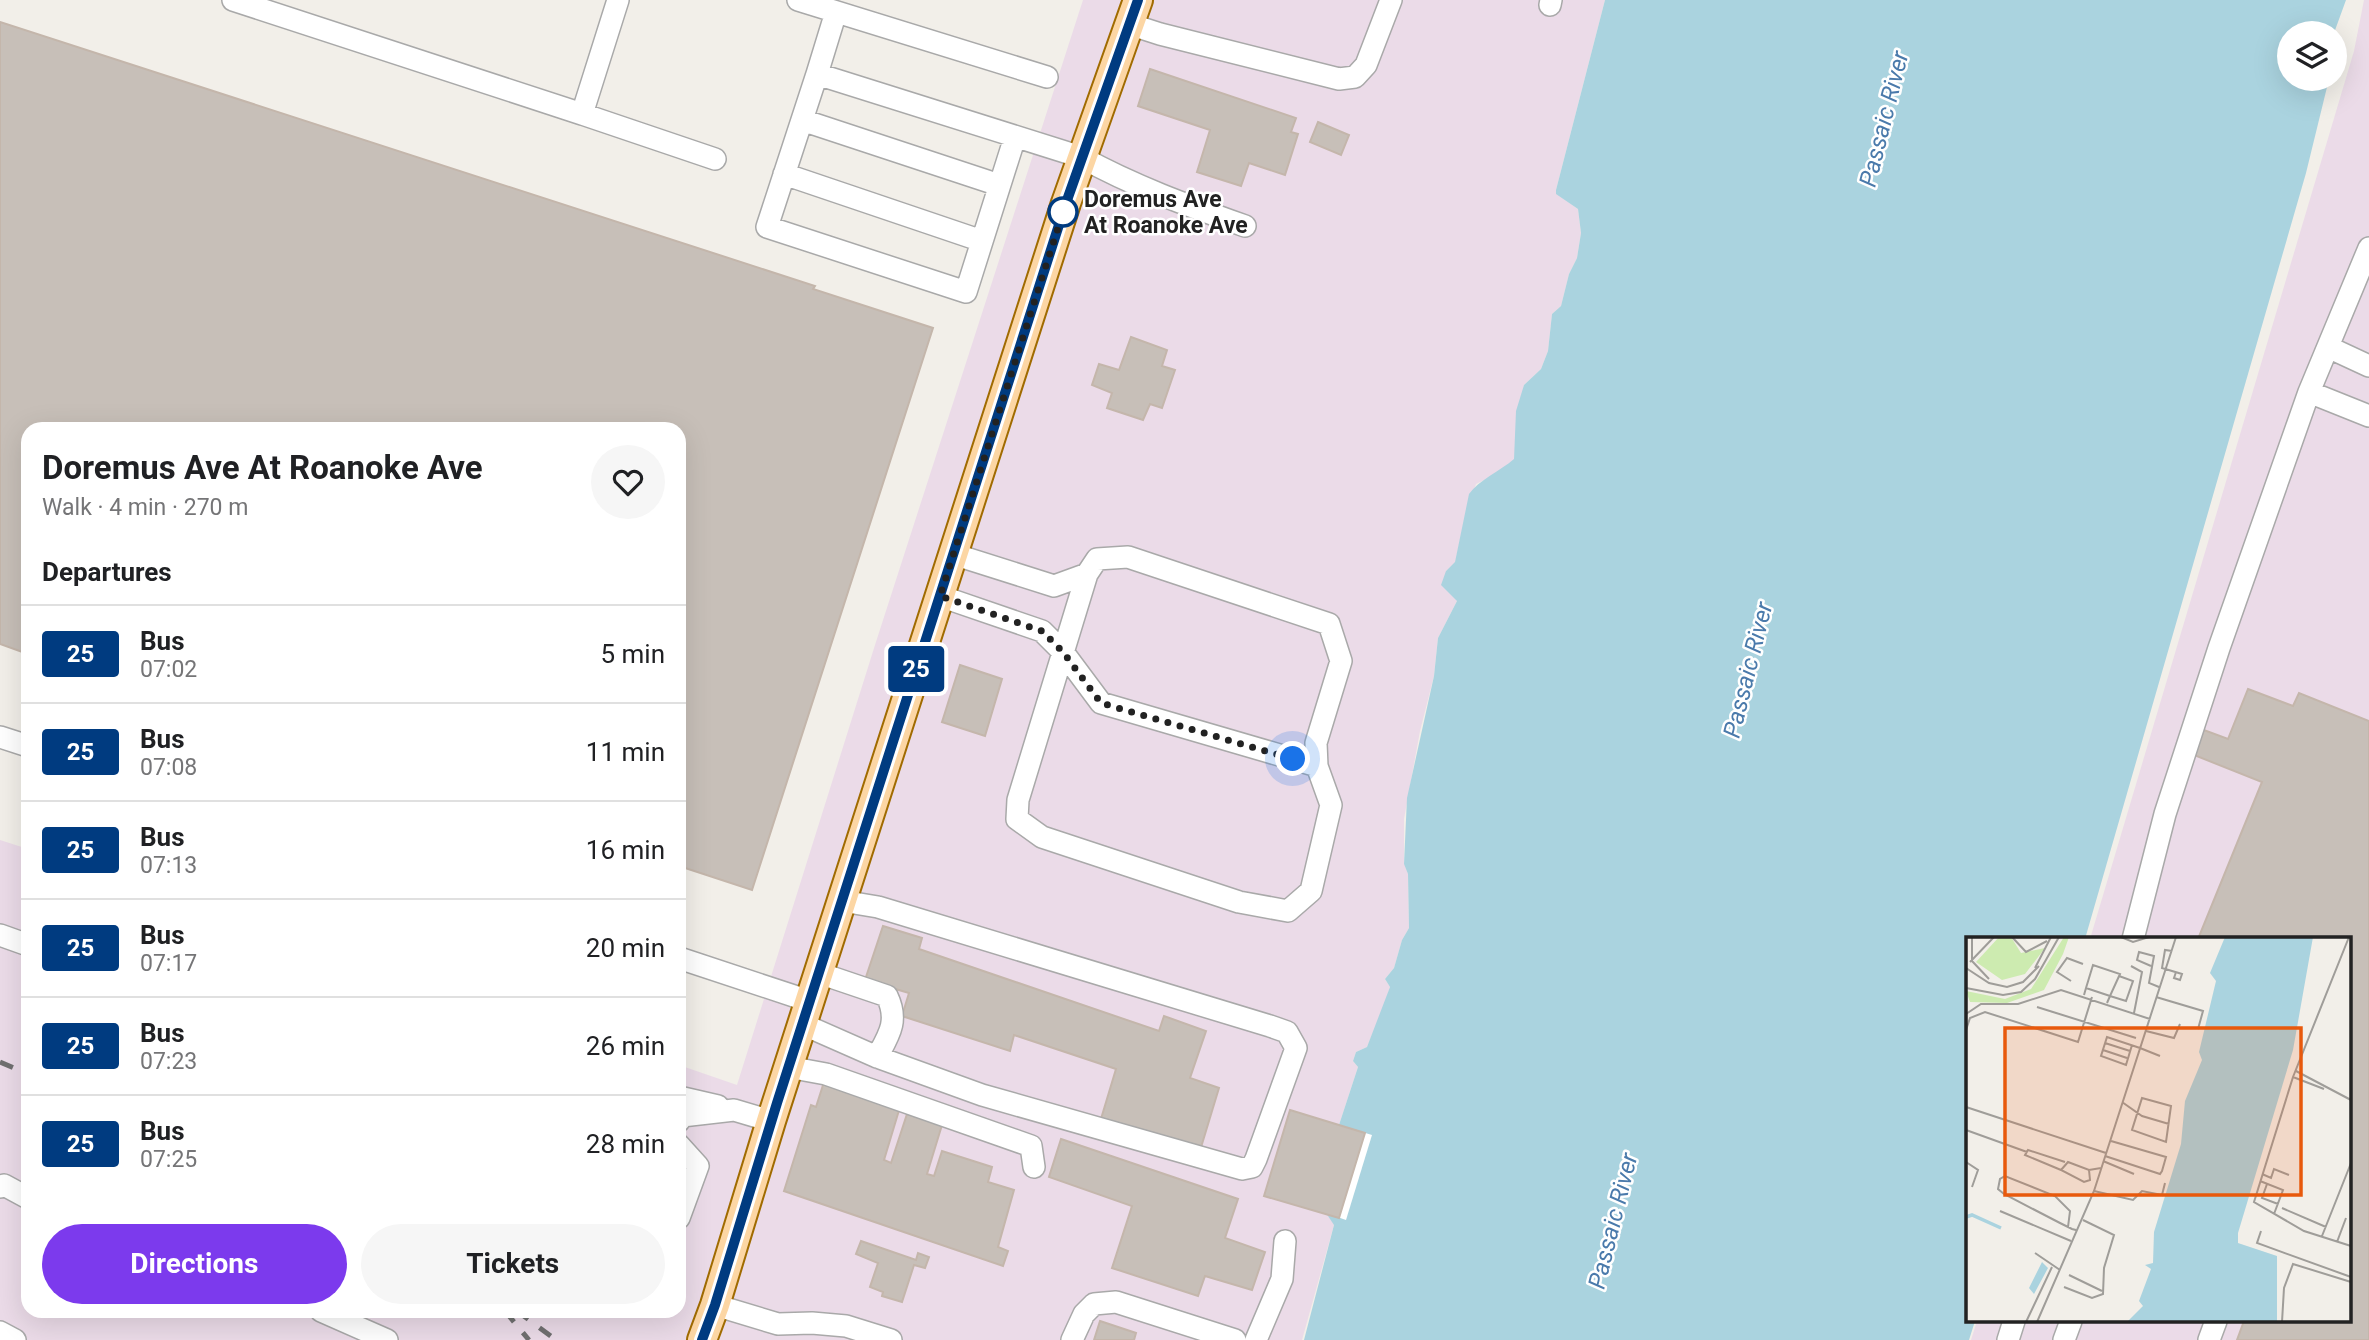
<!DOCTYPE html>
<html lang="en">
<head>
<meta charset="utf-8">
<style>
	:root { --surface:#fff; --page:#f6f6f6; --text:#202124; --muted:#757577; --line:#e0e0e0; --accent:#7c3aed }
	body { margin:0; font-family:Roboto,sans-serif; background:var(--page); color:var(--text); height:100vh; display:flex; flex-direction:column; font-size:26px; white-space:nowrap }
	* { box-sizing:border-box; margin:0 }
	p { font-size:23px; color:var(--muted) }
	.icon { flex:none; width:38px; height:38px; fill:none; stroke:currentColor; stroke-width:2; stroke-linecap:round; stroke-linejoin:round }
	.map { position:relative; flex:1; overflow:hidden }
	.drawer { position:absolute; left:21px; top:422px; width:665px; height:896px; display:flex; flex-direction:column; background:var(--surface); border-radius:21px; box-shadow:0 7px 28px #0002 }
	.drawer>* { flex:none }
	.badge { padding:0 14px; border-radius:5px; font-size:24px; line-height:46px }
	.tools { position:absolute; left:2277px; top:21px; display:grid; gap:14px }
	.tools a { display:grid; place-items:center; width:70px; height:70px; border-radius:50%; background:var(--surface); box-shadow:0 7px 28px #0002; font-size:35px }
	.you { position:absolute; width:35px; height:35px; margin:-18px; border:5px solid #fff; border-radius:50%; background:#1a73e8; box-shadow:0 0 0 10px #1a73e833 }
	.map>.badge { position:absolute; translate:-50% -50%; box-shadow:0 0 0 4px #fff }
	h2 { padding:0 21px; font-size:26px; line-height:63px }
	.round { display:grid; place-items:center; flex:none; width:74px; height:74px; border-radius:37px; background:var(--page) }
	.overview { display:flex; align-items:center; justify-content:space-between; height:119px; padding:0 21px }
	h1 { font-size:33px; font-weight:700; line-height:52px }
	.primary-button { display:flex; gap:14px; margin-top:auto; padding:14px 21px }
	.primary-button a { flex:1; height:80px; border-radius:42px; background:var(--accent); color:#fff; font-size:28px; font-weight:700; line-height:80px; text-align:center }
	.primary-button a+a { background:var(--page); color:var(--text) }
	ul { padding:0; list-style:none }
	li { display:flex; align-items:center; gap:21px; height:98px; padding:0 21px; border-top:2px solid var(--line) }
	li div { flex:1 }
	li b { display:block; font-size:26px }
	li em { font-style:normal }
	li .badge { min-width:77px; font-weight:700; text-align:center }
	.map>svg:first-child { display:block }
	.industrial { fill:#ebdbe8 }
	.water { fill:#aad3df }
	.pier { fill:#fff }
	.building { fill:#c7bfb8; stroke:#c4b6ab; stroke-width:2 }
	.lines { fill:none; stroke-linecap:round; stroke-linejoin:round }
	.minor-casing { stroke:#a9a9a9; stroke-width:24 }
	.major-casing { stroke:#a06b00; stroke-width:32 }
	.minor { stroke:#fff; stroke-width:21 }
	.major { stroke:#fcd6a4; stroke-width:28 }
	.rail { stroke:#707070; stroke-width:5; stroke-dasharray:14 14; stroke-linecap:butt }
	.line-casing { stroke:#fff; stroke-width:16 }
	.line { stroke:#003b80; stroke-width:10 }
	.walk { stroke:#222; stroke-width:7; stroke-dasharray:0 12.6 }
	.stop-dot { fill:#fff; stroke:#003b80; stroke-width:3.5 }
	.labels { text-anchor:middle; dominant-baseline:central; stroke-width:5; stroke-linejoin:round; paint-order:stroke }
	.stop-label { font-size:23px; font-weight:bold; fill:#222; stroke:#fff; text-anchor:start }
	.water-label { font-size:24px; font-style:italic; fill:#4a7aab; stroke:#fff }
	.inset-river { fill:none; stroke:#aad3df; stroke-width:3.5 }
	.inset-road { fill:none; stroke:#9f9d99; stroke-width:2 }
	.view { fill:#e8590c; fill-opacity:0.15; stroke:#e8590c; stroke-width:3.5 }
	.inset-edge { fill:none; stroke:#222; stroke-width:3.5 }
</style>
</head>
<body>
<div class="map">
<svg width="2369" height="1340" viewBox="0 0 2369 1340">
	<rect width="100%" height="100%" fill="#f2efe9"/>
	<path class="industrial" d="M1083,0H1605L1556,190L1557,194L1578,209L1581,233L1577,258L1569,274L1561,306L1552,314L1548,351L1541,369L1524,385L1514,460L1497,474L1476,484L1466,512L1455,563L1446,571L1457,601L1438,638L1434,676L1420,731L1404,819V863L1408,874L1409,928L1402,940L1394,968L1385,979L1390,987L1381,1014L1367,1047L1356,1052L1353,1061L1358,1067L1339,1125L1334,1225L1302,1340H0V840L28,849V1311H679V1065L737,1085L875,645Z
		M2364,0H2369V1340H1971L1977,1321H2350V939H2090L2354,51Z"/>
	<path class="water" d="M1605,0H2346L2334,33H2289V79H2329L2306,173L2085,939H1968V1321H1975L1969,1340H1304L1334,1225L1326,1213L1339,1125L1358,1067L1353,1061L1356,1052L1367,1047L1390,987L1385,979L1394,968L1402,940L1409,928L1408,874L1404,864L1407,798L1434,676L1438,638L1457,601L1441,585L1446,571L1455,562L1469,494C1479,480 1500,471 1514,459L1516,411L1524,385L1541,369L1548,351L1552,314L1561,306L1569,274L1577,258L1581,233L1578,209L1556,194V190Z"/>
	<path class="pier" d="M1339,1125L1372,1135L1346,1220L1326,1213Z"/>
	<path class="building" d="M0,22L815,286L813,289L933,328L752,890L679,866V429H28V654L0,644Z
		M1150,69L1296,118L1291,132L1298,134L1285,175L1249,163L1241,186L1197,172L1210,130L1138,106Z
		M1318,122L1349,135L1341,155L1310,142Z
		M1131,337L1167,350L1162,366L1175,370L1162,408L1150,404L1143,420L1107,408L1112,393L1092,385L1099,364L1119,370Z
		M960,665L1002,679L985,736L942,722Z
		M2248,689L2293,706L2299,693L2369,721V1340H2237L2244,1321H2350V939H2198L2262,782L2194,755L2204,730L2228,739Z
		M883,926L922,938L919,949L1159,1031L1164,1016L1206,1031L1190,1078L1219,1088L1199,1154L1101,1119L1116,1069L1014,1035L1010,1051L902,1016L909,993L865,980Z
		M824,1082L900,1107L884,1160L891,1163L907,1114L942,1125L927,1174L934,1176L942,1151L992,1167L988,1182L1014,1190L998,1247L1008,1251L1003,1266L784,1191L811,1105L816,1107Z
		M1290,1110L1365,1133L1339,1218L1264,1196Z
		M1061,1139L1238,1199L1225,1238L1265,1252L1252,1290L1205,1276L1198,1296L1112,1268L1132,1206L1049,1177Z
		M861,1241L916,1260L918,1253L929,1257L925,1268L914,1265L902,1302L882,1296L883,1292L870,1287L878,1263L856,1254Z
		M1100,1321L1136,1333L1134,1340H1094Z"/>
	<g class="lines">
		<g class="minor-casing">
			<path id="minor" d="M233,0L582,114L618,0
				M798,0L1047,77
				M1550,5L1551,0
				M1129,24L1160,34L1339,79L1355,77L1366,65L1391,0
				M817,74L836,12
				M582,114L715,159
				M802,120L999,185
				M1015,137L966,292L767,227L817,74L1081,157C1133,186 1189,206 1245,226
				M784,174L982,241
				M2328,347L2369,366
				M2309,392L2369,416
				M953,554L1054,586L1087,574
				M1128,557L1329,624L1341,661L1316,743L1317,766L1331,805L1311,891L1288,911L1239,902L1042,837L1017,819L1018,800L1087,574L1097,559Z
				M940,596L1042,631L1063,652L1101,703L1317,766
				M0,737L28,746
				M0,935L28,945
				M2133,939L2165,814L2219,648L2309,392L2369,248
				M679,958L809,1001
				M819,973L887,996C899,1021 889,1035 877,1057
				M802,1024L877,1057L982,1095L1242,1169L1252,1167L1256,1159L1296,1048L1287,1032L1270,1026L878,907L842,901
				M788,1067L826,1074L1031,1146L1034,1167
				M679,1097L718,1106
				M679,1121L682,1116L734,1110L771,1121
				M679,1145L698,1166L679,1218
				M0,1187L4,1185L28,1198
				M715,1305L778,1324L812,1323L846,1326L891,1340
				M321,1311L387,1340
				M0,1332L15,1340
				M1072,1340L1084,1314L1094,1304L1116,1302L1235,1340
				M1256,1340L1282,1279L1285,1241
				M2008,1340L2014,1321
				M2064,1340L2071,1321
				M2209,1340L2216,1321"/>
		</g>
		<g class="major-casing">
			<path id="major" d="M702,1340L715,1305L771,1121L1066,203L1138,0"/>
		</g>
		<use href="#minor" class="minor"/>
		<use href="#major" class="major"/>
		<path class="rail" d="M0,1062L28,1074
			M505,1311L529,1340
			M517,1311L556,1340"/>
	</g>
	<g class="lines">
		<g class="line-casing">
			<path id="line" d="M702,1340L715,1305L777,1103L1066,203L1138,0"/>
		</g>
		<use href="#line" class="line"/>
		<path class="walk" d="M1063,212L1066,203L940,596L1042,631L1063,652L1101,703L1293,759"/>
	</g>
	<circle class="stop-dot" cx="1063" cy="212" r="14"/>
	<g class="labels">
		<g class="stop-label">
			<text x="1084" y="199">Doremus Ave<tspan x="1084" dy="26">At Roanoke Ave</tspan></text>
		</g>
		<g class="water-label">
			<text transform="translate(1884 119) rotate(-76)">Passaic River</text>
			<text transform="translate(1748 670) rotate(-76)">Passaic River</text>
			<text transform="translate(1613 1221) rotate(-76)">Passaic River</text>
		</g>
	</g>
	<g transform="translate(1966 937)">
		<rect width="385" height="385" fill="#f2efe9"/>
		<path d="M33,0H45L55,16L79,11L59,37L36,43L10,25ZM98,0H103L97,17L78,53L41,66L4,65L0,54L39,62L65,52Z" fill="#cdebb0"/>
		<path d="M259,0H347L327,113L272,296V306L311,319V385H161L177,369L173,364L185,332L179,328L187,326L188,295L215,207L219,164L236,123L233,115L250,44L244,36ZM76,325L82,331L68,357L63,351Z" fill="#aad3df"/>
		<path class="inset-river" d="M0,280L6,278L35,291"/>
		<path class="inset-road" d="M6,0V24L23,42M46,0L60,15L81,4M155,0L167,5L183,0M383,0L327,140L288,265L338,294L385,309M206,14L199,13L196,31L216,37L214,43L208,41L210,35M4,25L28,0M165,29L176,35L168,76M185,29L171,23L173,15L188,19L183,46L193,50M0,31L23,46L41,50L57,45L73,29M69,31L85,0M105,44L91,35L101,21L117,27M0,51L37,58L55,55L69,42L93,0M118,58L120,51L127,28L154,37L144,59L120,51M190,60L237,74L232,92M141,66L144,59L160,64L167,44L153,39M71,70L170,101M0,77L15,67H52L95,53L184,82M0,93L4,81L19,75L112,105L126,60M180,94L208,101L214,87M139,106L164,114M166,108L160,128L135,119L141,100L174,111L194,119M137,113L161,121M330,134L385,163M327,140L358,152M176,161L205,169L200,205L166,193ZM156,165L176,179L203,187M0,170L140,216M0,193L61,215M139,219L194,237L196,234L200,220L145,204M137,224L168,237M0,225L12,233L6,250M95,233L59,218L62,213L99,225M123,233L124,243L118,245L95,233L102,225L123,233L135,231M296,237L305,241L308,232L323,238M294,244L317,253L308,277M301,247L296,261L312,267M128,254L167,263L176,254L196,258L199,246M316,271L360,290M34,274L105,304M102,290L104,274L89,259L39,239L34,242L32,252L38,257L94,286L106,292L110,293M295,294L291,306L385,340M356,299L385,226M371,305L380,281M69,316L94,333M103,338L136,354M98,350L126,361L137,357L138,331L148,298L117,283M60,385L86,330M71,385L128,254L210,0M316,385L318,351L327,327L385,345"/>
		<path class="view" d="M39,91H335V258H39Z"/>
		<rect width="385" height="385" class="inset-edge"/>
	</g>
</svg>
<div class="tools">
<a><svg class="icon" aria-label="layers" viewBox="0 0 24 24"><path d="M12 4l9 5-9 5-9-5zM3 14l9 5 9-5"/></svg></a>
</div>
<div class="you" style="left:1293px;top:759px"></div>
<b class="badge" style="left:916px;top:669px;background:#003b80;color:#fff">25</b>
<section class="drawer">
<div class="overview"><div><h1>Doremus Ave At Roanoke Ave</h1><p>Walk · 4 min · 270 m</p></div><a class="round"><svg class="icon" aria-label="heart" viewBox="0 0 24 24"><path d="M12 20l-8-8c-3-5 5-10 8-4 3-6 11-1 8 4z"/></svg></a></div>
<h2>Departures</h2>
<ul>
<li><span class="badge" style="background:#003b80;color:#fff">25</span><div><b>Bus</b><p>07:02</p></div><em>5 min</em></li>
<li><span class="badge" style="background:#003b80;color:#fff">25</span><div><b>Bus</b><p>07:08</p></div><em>11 min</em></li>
<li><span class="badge" style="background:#003b80;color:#fff">25</span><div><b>Bus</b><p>07:13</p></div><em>16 min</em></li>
<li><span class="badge" style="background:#003b80;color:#fff">25</span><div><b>Bus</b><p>07:17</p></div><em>20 min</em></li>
<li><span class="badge" style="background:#003b80;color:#fff">25</span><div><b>Bus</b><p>07:23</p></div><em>26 min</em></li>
<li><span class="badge" style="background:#003b80;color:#fff">25</span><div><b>Bus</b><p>07:25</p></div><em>28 min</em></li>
</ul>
<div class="primary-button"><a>Directions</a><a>Tickets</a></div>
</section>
</div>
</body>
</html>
